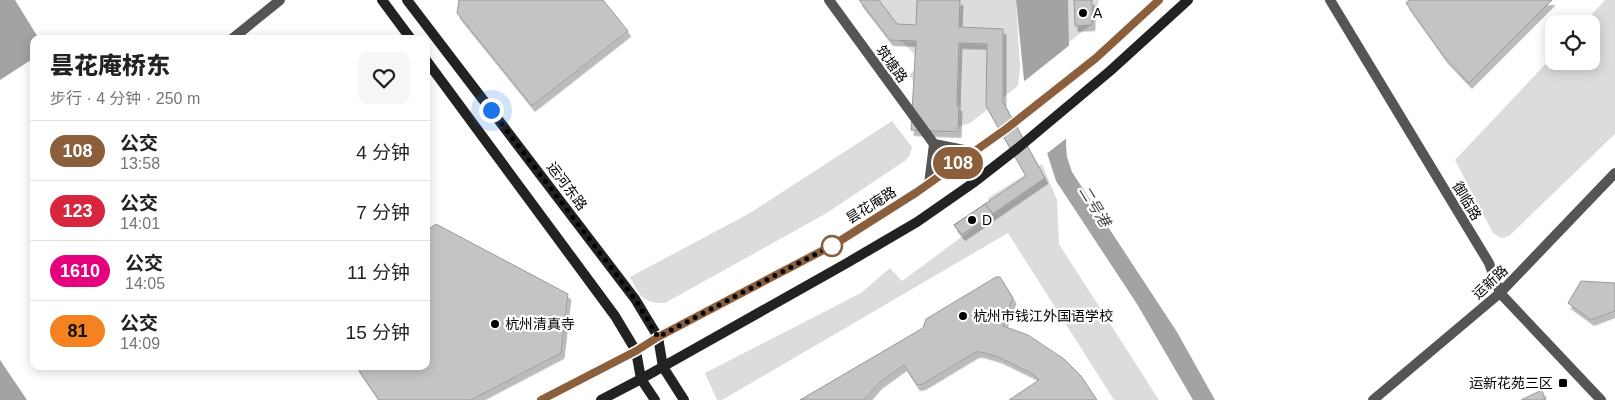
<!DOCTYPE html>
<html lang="zh">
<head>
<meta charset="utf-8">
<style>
	:root { --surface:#fff; --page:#f6f6f6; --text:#222; --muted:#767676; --line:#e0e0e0 }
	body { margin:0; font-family:Helvetica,"Noto Sans SC",sans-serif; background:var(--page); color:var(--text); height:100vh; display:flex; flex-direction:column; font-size:19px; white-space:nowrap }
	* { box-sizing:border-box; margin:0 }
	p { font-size:16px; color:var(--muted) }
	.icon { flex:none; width:28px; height:28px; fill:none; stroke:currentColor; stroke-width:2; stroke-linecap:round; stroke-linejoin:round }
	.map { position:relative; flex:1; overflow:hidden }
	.drawer { position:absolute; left:30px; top:35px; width:400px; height:335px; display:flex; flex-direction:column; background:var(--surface); border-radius:10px; box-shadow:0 2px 12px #0003 }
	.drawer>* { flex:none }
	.badge { padding:0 10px; border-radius:16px; font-size:18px; line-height:32px }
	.tools { position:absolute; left:1545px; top:15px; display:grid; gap:10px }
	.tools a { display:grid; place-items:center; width:55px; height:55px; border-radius:10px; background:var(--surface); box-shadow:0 2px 12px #0003; font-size:25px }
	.you { position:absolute; width:25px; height:25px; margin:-12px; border:4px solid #fff; border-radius:50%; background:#1a73e8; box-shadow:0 0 0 8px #1a73e833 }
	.map>.badge { position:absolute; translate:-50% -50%; box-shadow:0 0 0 2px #fff }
	.round { display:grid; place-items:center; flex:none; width:52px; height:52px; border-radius:10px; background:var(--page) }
	.headline { display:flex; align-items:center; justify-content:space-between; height:85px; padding:0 20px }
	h1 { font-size:24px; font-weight:800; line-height:38px }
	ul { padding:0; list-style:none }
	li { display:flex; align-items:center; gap:15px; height:60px; padding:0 20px; border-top:1px solid var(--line) }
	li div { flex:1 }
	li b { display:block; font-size:19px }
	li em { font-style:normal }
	li .badge { min-width:55px; font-weight:700; text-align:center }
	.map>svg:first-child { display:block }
	.green { fill:#dcdcdc }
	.water { fill:#a3a3a3 }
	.pier { fill:#fff }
	.building { fill:#c4c4c4; stroke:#999; filter:url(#shadow) }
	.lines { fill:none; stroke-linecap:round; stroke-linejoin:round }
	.tertiary { stroke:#555; stroke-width:10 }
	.secondary { stroke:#222; stroke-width:10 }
	.line-casing { stroke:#fff; stroke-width:11 }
	.line { stroke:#8b5e3c; stroke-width:8 }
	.walk { stroke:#000; stroke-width:5; stroke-dasharray:0 9 }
	.poi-dot { fill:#000; stroke:#fff; stroke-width:2 }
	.stop-dot { fill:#fff; stroke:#8b5e3c; stroke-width:2.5 }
	.labels { text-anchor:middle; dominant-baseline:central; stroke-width:4.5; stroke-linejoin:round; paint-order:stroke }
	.poi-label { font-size:14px; fill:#000; stroke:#fff; text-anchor:start }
	.street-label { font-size:14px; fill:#000; stroke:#fff }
	.water-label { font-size:15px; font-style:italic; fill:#444; stroke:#fff }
</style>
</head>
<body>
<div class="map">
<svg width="1615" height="400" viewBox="0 0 1615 400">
	<defs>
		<filter id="shadow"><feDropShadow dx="3" dy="5.5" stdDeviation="0" flood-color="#0004"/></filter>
	</defs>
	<rect width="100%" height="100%" fill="#fff"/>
	<path class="green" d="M863,0H1016L1020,67L1018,86L970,123L957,127L947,124L909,75L916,68L914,54Z
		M1065,0H1099L1093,23L1068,43Z
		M1605,0H1615V134L1509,236L1501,238L1493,233L1455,160L1554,55V61H1591V24H1583Z
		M892,121L912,147L910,155L906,160L825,214L665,303C642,303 640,296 630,277L750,213Z
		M1042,164L1057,200L1059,244L1159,400H1114L1008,233L722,400H717L705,373L861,293L890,268L902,281L990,216L988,198Z"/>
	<path class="water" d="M0,0H15L39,39H34V58L0,80Z
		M1016,0H1068L1069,49L1066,145L1067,157L1072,172L1177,332L1215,400H1193L1137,304L1056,181L1024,80Z
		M0,360L27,400H0Z"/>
	<path class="pier" d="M1071,44L1068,137L1045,155L1022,83Z"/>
	<path class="building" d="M459,0H603L628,31L532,106L457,13Z
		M859,0H879L897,24L916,25L917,0H960L959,27L1003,29V102L1045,178L962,235L954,225L1026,176L986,106L987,44L959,43L957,105L959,106L958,132L911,130L916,41L890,40Z
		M1074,0H1092V25L1075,26Z
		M1409,0H1552L1469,83L1445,58L1406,3Z
		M985,204L993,214L962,235L954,225Z
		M436,224L568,294L561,353L471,400H379L356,366H426V231Z
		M996,277H1000L1013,298L1003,326L1028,335L1064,359L1081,376L1097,400H1009L1039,380L1033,374L998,357L980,352H976L923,384L917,385L904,365L879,383L864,400H800L923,328L926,319Z
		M1581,281L1615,283V311L1591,320L1568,303Z
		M1542,390L1545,400H1521Z"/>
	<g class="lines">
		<path class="tertiary" d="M829,0L934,144L974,152
			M1330,0L1489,263L1500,293L1601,400
			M232,39L280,0
			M929,184L934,144
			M1373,400L1500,293L1615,173"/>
		<path class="secondary" d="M382,0L411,39
			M407,0L635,299L658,337L663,367L684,400
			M426,60L615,316L636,351L641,379L655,400
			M541,400L636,351L658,337L835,244L917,192L1006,129L1096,58L1159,0
			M601,400L641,379L847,263L917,222L973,183L1018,148L1110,71L1188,0"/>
	</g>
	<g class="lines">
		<g class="line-casing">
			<path id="line" d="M541,400L636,351L658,337L835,244L917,192L1006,129L1096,58L1159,0"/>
		</g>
		<use href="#line" class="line"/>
		<path class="walk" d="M491,110L635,299L658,337L835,244L832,246"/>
	</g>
	<g class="poi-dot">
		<circle cx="1083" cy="13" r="5"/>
		<circle cx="972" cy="220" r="5"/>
		<circle cx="963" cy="316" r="5"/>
		<circle cx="495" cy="324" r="5"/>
		<rect x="1558" y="378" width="10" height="10" rx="2.5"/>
	</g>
	<circle class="stop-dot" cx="832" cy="246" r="10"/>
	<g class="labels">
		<g class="poi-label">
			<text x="1093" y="13">A</text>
			<text x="982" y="220">D</text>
			<text x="973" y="316">杭州市钱江外国语学校</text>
			<text x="505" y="324">杭州清真寺</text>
			<text x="1553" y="383" text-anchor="end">运新花苑三区</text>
		</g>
		<g class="street-label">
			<text transform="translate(892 64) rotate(54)">筑塘路</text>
			<text transform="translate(567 186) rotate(53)">运河东路</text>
			<text transform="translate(1467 201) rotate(59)">御临路</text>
			<text transform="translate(871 205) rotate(-32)">昙花庵路</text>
			<text transform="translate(1490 282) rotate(-43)">运新路</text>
		</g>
		<g class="water-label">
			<text transform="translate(1095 206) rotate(58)">二号港</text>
		</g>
	</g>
</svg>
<div class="tools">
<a><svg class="icon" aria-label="locate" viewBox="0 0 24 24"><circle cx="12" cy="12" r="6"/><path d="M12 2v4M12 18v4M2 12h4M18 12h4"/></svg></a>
</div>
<div class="you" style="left:491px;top:110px"></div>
<b class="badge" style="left:958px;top:163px;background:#8b5e3c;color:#fff">108</b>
<section class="drawer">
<div class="headline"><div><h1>昙花庵桥东</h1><p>步行 · 4 分钟 · 250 m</p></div><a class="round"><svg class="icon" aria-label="heart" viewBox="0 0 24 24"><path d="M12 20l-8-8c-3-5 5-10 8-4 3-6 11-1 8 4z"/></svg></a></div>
<ul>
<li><span class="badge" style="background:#8b5e3c;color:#fff">108</span><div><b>公交</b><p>13:58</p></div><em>4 分钟</em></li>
<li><span class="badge" style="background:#d7263d;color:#fff">123</span><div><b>公交</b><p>14:01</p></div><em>7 分钟</em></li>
<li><span class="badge" style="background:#e6007e;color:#fff">1610</span><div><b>公交</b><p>14:05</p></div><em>11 分钟</em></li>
<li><span class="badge" style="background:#f58220;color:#111">81</span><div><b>公交</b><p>14:09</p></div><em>15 分钟</em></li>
</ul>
</section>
</div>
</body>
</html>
